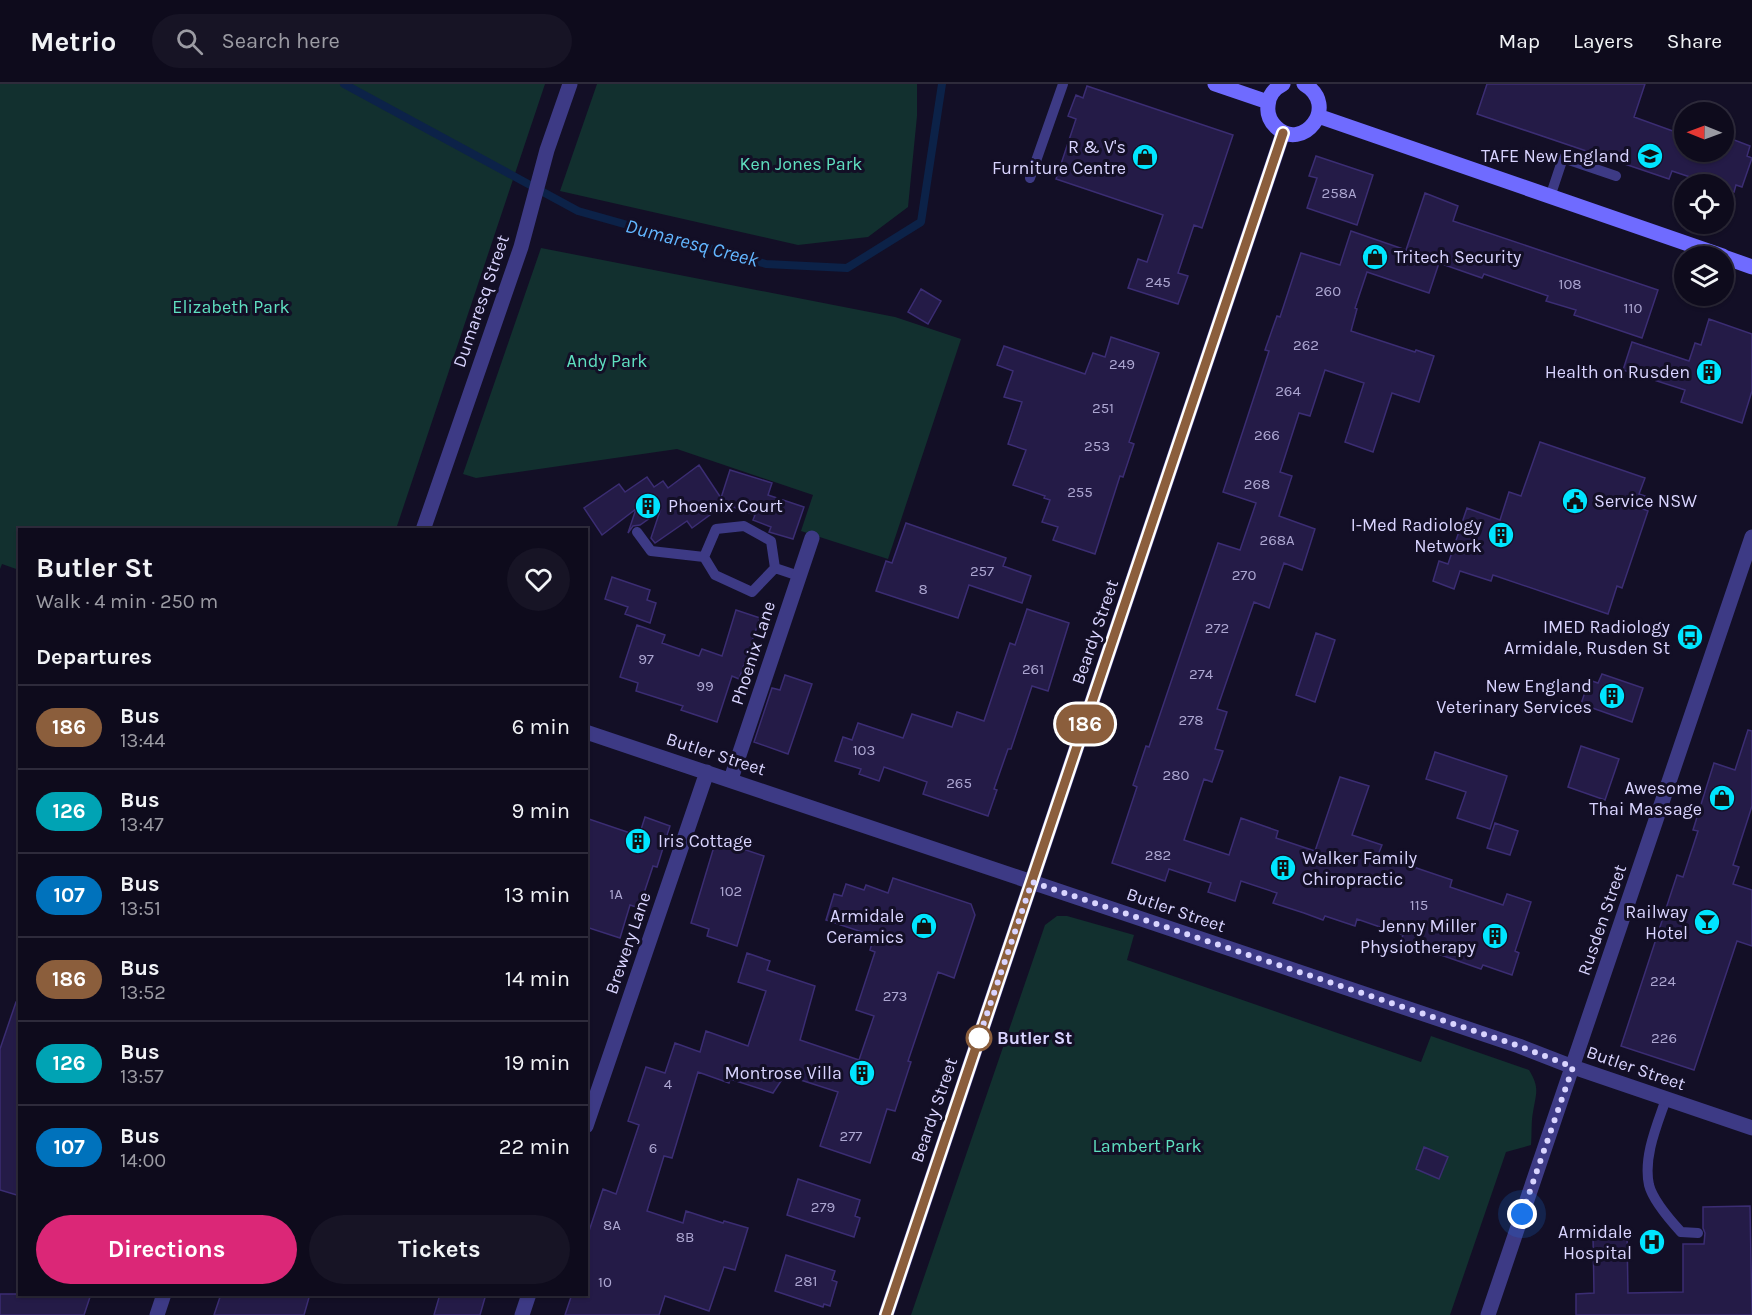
<!DOCTYPE html>
<html lang="en">
<head>
<meta charset="utf-8">
<style>
	:root { --surface:#0e0b1c; --page:#171425; --text:#f1f3f6; --muted:#9b9ba3; --line:#2e2b3b; --accent:#db2777 }
	body { margin:0; font-family:Karla,sans-serif; background:var(--page); color:var(--text); height:100vh; display:flex; flex-direction:column; font-size:22px; white-space:nowrap }
	* { box-sizing:border-box; margin:0 }
	p { font-size:20px; color:var(--muted) }
	.icon { flex:none; width:33px; height:33px; fill:none; stroke:currentColor; stroke-width:2; stroke-linecap:round; stroke-linejoin:round }
	.map { position:relative; flex:1; overflow:hidden }
	.panel { position:absolute; left:18px; top:444px; width:570px; height:768px; display:flex; flex-direction:column; background:var(--surface); border-radius:0px; box-shadow:0 2px 4px #0004,0 0 0 2px var(--line) }
	.panel>* { flex:none }
	.badge { padding:0 12px; border-radius:20px; font-size:21px; line-height:39px }
	.needle { width:39px; rotate:271deg }
	.controls { position:absolute; left:1674px; top:18px; display:grid; gap:12px }
	.controls a { display:grid; place-items:center; width:60px; height:60px; border-radius:50%; background:var(--surface); box-shadow:0 2px 4px #0004,0 0 0 2px var(--line); font-size:30px }
	.you { position:absolute; width:30px; height:30px; margin:-15px; border:4px solid #fff; border-radius:50%; background:#1a73e8; box-shadow:0 0 0 9px #1a73e833 }
	.map>.badge { position:absolute; translate:-50% -50%; box-shadow:0 0 0 3px #fff }
	h2 { padding:0 18px; font-size:22px; line-height:54px }
	.round { display:grid; place-items:center; flex:none; width:63px; height:63px; border-radius:32px; background:var(--page) }
	.head { display:flex; align-items:center; justify-content:space-between; height:102px; padding:0 18px }
	h1 { font-size:28px; font-weight:700; line-height:45px }
	.cta { display:flex; gap:12px; margin-top:auto; padding:12px 18px }
	.cta a { flex:1; height:69px; border-radius:36px; background:var(--accent); color:#fff; font-size:24px; font-weight:700; line-height:69px; text-align:center }
	.cta a+a { background:var(--page); color:var(--text) }
	ul { padding:0; list-style:none }
	li { display:flex; align-items:center; gap:18px; height:84px; padding:0 18px; border-top:2px solid var(--line) }
	li div { flex:1 }
	li b { display:block; font-size:22px }
	li em { font-style:normal }
	li .badge { min-width:66px; font-weight:700; text-align:center }
	header { display:flex; align-items:center; gap:36px; box-sizing:border-box; height:84px; padding:0 30px; background:var(--surface); border-bottom:2px solid var(--line) }
	header strong { font-size:28px }
	nav { display:flex; gap:33px; margin-inline-start:auto; font-size:21px }
	.search { width:420px; height:54px; background:var(--page); display:flex; align-items:center; gap:15px; box-sizing:border-box; padding:0 21px; border-radius:33px; color:var(--muted); font-size:22px }
	.map>svg:first-child { display:block }
	.green { fill:#12302f }
	.lines { fill:none; stroke-linecap:round; stroke-linejoin:round }
	.stream { stroke:#0c2248; stroke-width:8 }
	.building { fill:#241b47; stroke:#3b2d73; stroke-width:1.5 }
	.lane { stroke:#3d3a85; stroke-width:10 }
	.street { stroke:#3d3a85; stroke-width:15 }
	.secondary { stroke:#6f6bff; stroke-width:15 }
	.line-casing { stroke:#fff; stroke-width:14 }
	.line { stroke:#8b5e3c; stroke-width:9 }
	.walk { stroke:#d9d4ff; stroke-width:6; stroke-dasharray:0 10.8 }
	.stop-dot { fill:#fff; stroke:#8b5e3c; stroke-width:3 }
	.labels { text-anchor:middle; dominant-baseline:central; stroke-width:6; stroke-linejoin:round; paint-order:stroke }
	.number-label { font-size:15px; fill:#aca6d1 }
	.poi-label { font-size:18px; fill:#d9d4ff; stroke:#130f26; text-anchor:end }
	.park-label { font-size:18px; fill:#5fe0c0; stroke:#130f26 }
	.street-label { font-size:18px; fill:#d9d4ff; stroke:#130f26 }
	.stop-label { font-size:18px; font-weight:bold; fill:#d9d4ff; stroke:#130f26; text-anchor:start }
	.water-label { font-size:20px; font-style:italic; fill:#62b6ff; stroke:#130f26 }
</style>
</head>
<body>
<header>
<strong>Metrio</strong>
<div class="search"><svg class="icon" aria-label="search" viewBox="0 0 24 24"><circle cx="10" cy="10" r="6"/><path d="M15 15l6 6"/></svg>Search here</div>
<nav><a>Map</a><a>Layers</a><a>Share</a></nav>
</header>
<div class="map">
<svg width="1752" height="1231" viewBox="0 0 1752 1231">
	<rect width="100%" height="100%" fill="#130f26"/>
	<path class="green" d="M0,0H545L396,445L20,446L19,486L2,480L0,485Z
		M597,0H917V32L908,123L868,153L798,161L560,107Z
		M541,164L895,233L961,255L888,475L801,447L813,411L677,365L476,394L463,390Z
		M1057,832H1067L1134,851L1127,876L1421,978L1431,952L1529,986C1540,1004 1536,1009 1533,1028C1531,1038 1532,1050 1531,1061L1506,1068L1450,1231H911L1045,841Z"/>
	<g class="lines">
		<path class="stream" d="M344,0L578,127L766,180L847,184L921,138L942,0"/>
	</g>
	<path class="building" d="M1487,0H1645L1634,33L1684,51V68H1724V52L1750,62L1747,72L1752,74L1742,103L1736,101L1734,108L1724,105V100H1711L1672,87L1669,95L1477,30Z
		M1087,2L1233,51L1202,144L1194,141L1178,189L1188,192L1178,220L1128,204L1138,175L1147,178L1163,131L1056,95L1076,35L1068,32L1076,11L1083,14Z
		M1316,72L1373,91L1357,141L1307,124L1317,94L1309,92Z
		M1425,109L1458,122L1453,137L1658,206L1642,254L1574,231L1576,226L1546,217L1548,212L1484,190L1482,194L1439,179L1429,209L1367,188L1355,224L1357,225L1351,247L1415,268L1416,266L1434,272L1419,318L1392,309L1373,368L1345,358L1364,299L1325,286L1310,332L1299,329L1280,388L1292,392L1279,432L1315,445L1302,486L1284,479L1269,524L1254,518L1217,625L1227,628L1215,665L1223,667L1212,698L1204,695L1184,756L1229,771L1241,734L1278,747L1276,754L1315,767L1340,693L1369,702L1352,751L1382,761L1378,771L1452,796L1450,803L1503,821L1507,810L1531,818L1515,867L1519,869L1512,891L1483,881L1481,885L1401,857L1403,851L1357,835L1355,842L1325,832L1323,836L1304,829L1273,819L1277,809L1241,797L1235,817L1208,808L1211,799L1169,785L1165,797L1112,779L1137,703L1133,701L1146,662L1149,663L1218,459L1240,466L1256,419L1223,408L1269,267L1265,266L1277,232L1280,233L1301,169L1340,181L1351,147L1406,166Z
		M921,205L941,217L928,240L908,228Z
		M1709,235L1752,250V307L1742,339L1681,318L1685,306L1623,286L1632,258L1689,277L1695,259L1701,261Z
		M1111,253L1159,269L1129,358L1134,360L1123,393L1120,392L1095,470L1053,456L1058,443L1042,438L1050,416L1044,414L1045,412L1013,401L1026,366L1008,360L1022,318L1004,313L1013,287L997,281L1004,262L1085,290L1093,269L1105,273Z
		M1540,358L1645,394L1639,410L1645,412L1641,424L1648,427L1622,504L1617,502L1608,530L1493,491L1491,497L1460,487L1454,505L1433,497L1439,477L1448,480L1467,424L1500,436L1509,408L1521,412Z
		M699,381L721,414L730,386L772,399L768,411L804,423L793,455L769,448L771,443L753,436L755,431L725,420L692,444L687,437L655,459L651,454L660,427L640,441L633,442L628,449L636,425L602,451L584,424L619,400L625,408L647,393L654,403L663,397L668,404Z
		M906,439L1006,474L1003,482L1031,492L1022,519L969,501L958,534L876,507L886,477L892,479Z
		M612,493L650,506L647,516L656,519L650,539L625,530L628,523L605,515Z
		M1027,525L1069,539L1048,607L1032,602L1011,665H1008L994,705L997,706L988,732L923,710L927,698L884,683L879,697L859,690L861,685L835,677L843,653L852,656L858,639L903,654L912,630L952,643L957,628L984,637L1010,559L1015,561Z
		M736,526L760,534L739,595L732,592L717,638L681,626L683,622L636,607L638,599L620,593L637,541L665,551L662,559L699,572L702,565L722,572Z
		M1316,549L1335,556L1315,618L1296,611Z
		M1602,590L1643,604L1632,638L1581,620L1589,596L1598,599Z
		M785,591L812,600L788,670L754,658L772,604L780,606Z
		M1748,646L1752,647V722L1733,781L1739,783L1733,800L1752,806V862L1737,857L1694,986L1621,962L1677,791L1683,793L1698,747L1693,746L1714,679L1735,686Z
		M1581,662L1619,675L1605,716L1568,703Z
		M1435,668L1507,692L1490,745L1457,734L1466,708L1426,695Z
		M645,733L670,742L657,783L653,782L639,824L630,821L620,854L586,843V734L639,752Z
		M1495,739L1518,747L1510,771L1487,764Z
		M716,756L764,772L737,862L707,852L709,845L691,839Z
		M893,794L971,820L975,831L954,894L938,888L908,977L911,978L895,1027L887,1025L870,1079L820,1062L838,1008L785,991L773,1009L730,995L729,999L698,988L672,1074L664,1072L647,1127L683,1139L686,1127L723,1139L724,1137L748,1144L735,1186L724,1183L709,1227L665,1212L659,1231H565L572,1210H586V1156L603,1105L616,1110L639,1041L628,1037L646,983L665,989L675,959L700,968L706,947L748,962L766,907L738,898L747,869L770,877L767,886L815,902L800,956L859,976L874,932L856,926L875,868L870,866L874,852L826,836L834,810L842,812L846,800L864,806L866,801L888,809Z
		M16,918H20V1112L0,1106V965Z
		M1424,1063L1448,1073L1439,1095L1416,1085Z
		M798,1095L860,1116L855,1132L860,1134L854,1153L787,1131Z
		M1750,1122L1752,1231H1576V1210L1594,1209L1593,1151L1627,1150L1628,1209L1683,1208V1160H1704L1705,1149L1703,1144V1123Z
		M786,1171L835,1187L832,1196L837,1198L830,1222L824,1220L823,1223L775,1207Z
		M0,1210H91L84,1231H0Z
		M221,1210H310L304,1231H214Z
		M440,1210H486L480,1231H434Z"/>
	<g class="lines">
		<path class="lane" d="M1030,94L1063,0
			M1550,113L1563,74L1616,92
			M744,442L771,457L775,484L752,508L715,491L704,473L716,445Z
			M637,448L651,467L704,473
			M775,484L799,492
			M1666,1015C1657,1041 1643,1073 1649,1101C1653,1117 1670,1136 1681,1148L1698,1149"/>
		<path class="street" d="M423,446L521,163L547,66L570,0
			M586,648L1519,962L1573,983L1752,1044
			M731,695L812,454
			M586,1042L707,688
			M157,1231L164,1210
			M522,1231L529,1210
			M886,1231L1283,49
			M1488,1231L1752,453"/>
		<path class="secondary" d="M1215,0L1268,18
			M1283,0C1275,4 1268,12 1268,22C1267,30 1270,37 1276,43C1302,69 1341,22 1304,0
			M1318,32L1723,172
			M1724,173L1752,183"/>
	</g>
	<g class="lines">
		<g class="line-casing">
			<path id="line" d="M886,1231L1283,49"/>
		</g>
		<use href="#line" class="line"/>
		<path class="walk" d="M979,954L976,962L1032,798L1519,962L1573,983L1522,1130"/>
	</g>
	<defs>
		<g id="university-disc" transform="scale(1.35)"><circle r="9.5" fill="#00e5ff" stroke="#130f26"/><path d="M0-5L7-2L0 1L-7-2ZM-4 1L0 2.5L4 1V4Q0 6-4 4Z" fill="#111"/></g>
		<g id="shop-disc" transform="scale(1.35)"><circle r="9.5" fill="#00e5ff" stroke="#130f26"/><path d="M-5-2.5h2.3a2.7 3.5 0 0 1 5.4 0H5L5.5 6h-11ZM-1.5-2.5h3a1.5 2.3 0 0 0-3 0Z" fill="#111"/></g>
		<g id="building-disc" transform="scale(1.35)"><circle r="9.5" fill="#00e5ff" stroke="#130f26"/><path d="M-4-6H4V6H1V3H-1V6H-4ZM-2.5-4.3h1.7v1.8h-1.7ZM.8-4.3h1.7v1.8H.8ZM-2.5-1h1.7V.8h-1.7ZM.8-1h1.7V.8H.8Z" fill="#111"/></g>
		<g id="civic-disc" transform="scale(1.35)"><circle r="9.5" fill="#00e5ff" stroke="#130f26"/><path d="M-.6-6.5H3V-4.5H.6V-3L4-1V1h2V6H-6V1h2V-1L-.6-3ZM-1.2 2.5V6h2.4V2.5Z" fill="#111"/></g>
		<g id="bus-disc" transform="scale(1.35)"><circle r="9.5" fill="#00e5ff" stroke="#130f26"/><path d="M-5-6H5V4H4V6H2V4H-2V6H-4V4H-5ZM-3.5-4V0h7V-4ZM-3.5 1.2v1.5H-2V1.2ZM2 1.2v1.5H3.5V1.2Z" fill="#111"/></g>
		<g id="bar-disc" transform="scale(1.35)"><circle r="9.5" fill="#00e5ff" stroke="#130f26"/><path d="M-6-5H6L.8 .8V4.5H3.5V6h-7V4.5H-.8V.8Z" fill="#111"/></g>
		<g id="hospital-disc" transform="scale(1.35)"><circle r="9.5" fill="#00e5ff" stroke="#130f26"/><path d="M-5-5h3v3.5h4V-5h3V5h-3V1.5h-4V5h-3Z" fill="#111"/></g>
	</defs>
	<g fill-rule="evenodd">
		<use href="#university-disc" x="1650" y="72"/>
		<use href="#shop-disc" x="1145" y="73"/>
		<use href="#shop-disc" x="1375" y="173"/>
		<use href="#building-disc" x="1709" y="288"/>
		<use href="#civic-disc" x="1575" y="417"/>
		<use href="#building-disc" x="648" y="422"/>
		<use href="#building-disc" x="1501" y="451"/>
		<use href="#bus-disc" x="1690" y="553"/>
		<use href="#building-disc" x="1612" y="612"/>
		<use href="#shop-disc" x="1722" y="714"/>
		<use href="#building-disc" x="638" y="757"/>
		<use href="#building-disc" x="1283" y="784"/>
		<use href="#bar-disc" x="1707" y="838"/>
		<use href="#shop-disc" x="924" y="842"/>
		<use href="#building-disc" x="1495" y="852"/>
		<use href="#building-disc" x="862" y="989"/>
		<use href="#hospital-disc" x="1652" y="1158"/>
	</g>
	<circle class="stop-dot" cx="979" cy="954" r="12"/>
	<g class="labels">
		<g class="number-label">
			<text x="1339" y="109">258A</text>
			<text x="1158" y="198">245</text>
			<text x="1570" y="200">108</text>
			<text x="1328" y="207">260</text>
			<text x="1633" y="224">110</text>
			<text x="1306" y="261">262</text>
			<text x="1122" y="280">249</text>
			<text x="1288" y="307">264</text>
			<text x="1103" y="324">251</text>
			<text x="1267" y="351">266</text>
			<text x="1097" y="362">253</text>
			<text x="1257" y="400">268</text>
			<text x="1080" y="408">255</text>
			<text x="1277" y="456">268A</text>
			<text x="982" y="487">257</text>
			<text x="1244" y="491">270</text>
			<text x="923" y="505">8</text>
			<text x="1217" y="544">272</text>
			<text x="646" y="575">97</text>
			<text x="1033" y="585">261</text>
			<text x="1201" y="590">274</text>
			<text x="705" y="602">99</text>
			<text x="1191" y="636">278</text>
			<text x="864" y="666">103</text>
			<text x="1176" y="691">280</text>
			<text x="959" y="699">265</text>
			<text x="1158" y="771">282</text>
			<text x="731" y="807">102</text>
			<text x="616" y="810">1A</text>
			<text x="1419" y="821">115</text>
			<text x="1663" y="897">224</text>
			<text x="895" y="912">273</text>
			<text x="1664" y="954">226</text>
			<text x="668" y="1000">4</text>
			<text x="851" y="1052">277</text>
			<text x="653" y="1064">6</text>
			<text x="823" y="1123">279</text>
			<text x="612" y="1141">8A</text>
			<text x="685" y="1153">8B</text>
			<text x="806" y="1197">281</text>
			<text x="605" y="1198">10</text>
		</g>
		<g class="poi-label">
			<text x="1126" y="63">R &amp; V's<tspan x="1126" dy="21">Furniture Centre</tspan></text>
			<text x="1630" y="72">TAFE New England</text>
			<text x="1394" y="173" text-anchor="start">Tritech Security</text>
			<text x="1690" y="288">Health on Rusden</text>
			<text x="1594" y="417" text-anchor="start">Service NSW</text>
			<text x="668" y="422" text-anchor="start">Phoenix Court</text>
			<text x="1482" y="441">I-Med Radiology<tspan x="1482" dy="21">Network</tspan></text>
			<text x="1670" y="543">IMED Radiology<tspan x="1670" dy="21">Armidale, Rusden St</tspan></text>
			<text x="1592" y="602">New England<tspan x="1592" dy="21">Veterinary Services</tspan></text>
			<text x="1702" y="704">Awesome<tspan x="1702" dy="21">Thai Massage</tspan></text>
			<text x="658" y="757" text-anchor="start">Iris Cottage</text>
			<text x="1302" y="774" text-anchor="start">Walker Family<tspan x="1302" dy="21">Chiropractic</tspan></text>
			<text x="1688" y="828">Railway<tspan x="1688" dy="21">Hotel</tspan></text>
			<text x="904" y="832">Armidale<tspan x="904" dy="21">Ceramics</tspan></text>
			<text x="1476" y="842">Jenny Miller<tspan x="1476" dy="21">Physiotherapy</tspan></text>
			<text x="842" y="989">Montrose Villa</text>
			<text x="1632" y="1148">Armidale<tspan x="1632" dy="21">Hospital</tspan></text>
		</g>
		<g class="park-label">
			<text x="801" y="80">Ken Jones Park</text>
			<text x="231" y="223">Elizabeth Park</text>
			<text x="607" y="277">Andy Park</text>
			<text x="1147" y="1062">Lambert Park</text>
		</g>
		<g class="street-label">
			<text transform="translate(481 217) rotate(-71)">Dumaresq Street</text>
			<text transform="translate(1095 548) rotate(-71)">Beardy Street</text>
			<text transform="translate(753 569) rotate(-72)">Phoenix Lane</text>
			<text transform="translate(716 670) rotate(18)">Butler Street</text>
			<text transform="translate(1176 826) rotate(19)">Butler Street</text>
			<text transform="translate(1602 836) rotate(-71)">Rusden Street</text>
			<text transform="translate(628 859) rotate(-71)">Brewery Lane</text>
			<text transform="translate(1636 984) rotate(19)">Butler Street</text>
			<text transform="translate(934 1026) rotate(-71)">Beardy Street</text>
		</g>
		<g class="stop-label">
			<text x="997" y="954">Butler St</text>
		</g>
		<g class="water-label">
			<text transform="translate(692 159) rotate(15)">Dumaresq Creek</text>
		</g>
	</g>
</svg>
<div class="controls">
<a><svg class="needle" viewBox="-14 -14 28 28"><path d="M0-13l5 13h-10z" fill="#e53935"/><path d="M0 13l5-13h-10z" fill="#9b9ba3"/></svg></a>
<a><svg class="icon" aria-label="locate" viewBox="0 0 24 24"><circle cx="12" cy="12" r="6"/><path d="M12 2v4M12 18v4M2 12h4M18 12h4"/></svg></a>
<a><svg class="icon" aria-label="layers" viewBox="0 0 24 24"><path d="M12 4l9 5-9 5-9-5zM3 14l9 5 9-5"/></svg></a>
</div>
<div class="you" style="left:1522px;top:1130px"></div>
<b class="badge" style="left:1085px;top:640px;background:#8b5e3c;color:#fff">186</b>
<section class="panel">
<div class="head"><div><h1>Butler St</h1><p>Walk · 4 min · 250 m</p></div><a class="round"><svg class="icon" aria-label="heart" viewBox="0 0 24 24"><path d="M12 20l-8-8c-3-5 5-10 8-4 3-6 11-1 8 4z"/></svg></a></div>
<h2>Departures</h2>
<ul>
<li><span class="badge" style="background:#8b5e3c;color:#fff">186</span><div><b>Bus</b><p>13:44</p></div><em>6 min</em></li>
<li><span class="badge" style="background:#00a3b4;color:#fff">126</span><div><b>Bus</b><p>13:47</p></div><em>9 min</em></li>
<li><span class="badge" style="background:#0072bc;color:#fff">107</span><div><b>Bus</b><p>13:51</p></div><em>13 min</em></li>
<li><span class="badge" style="background:#8b5e3c;color:#fff">186</span><div><b>Bus</b><p>13:52</p></div><em>14 min</em></li>
<li><span class="badge" style="background:#00a3b4;color:#fff">126</span><div><b>Bus</b><p>13:57</p></div><em>19 min</em></li>
<li><span class="badge" style="background:#0072bc;color:#fff">107</span><div><b>Bus</b><p>14:00</p></div><em>22 min</em></li>
</ul>
<div class="cta"><a>Directions</a><a>Tickets</a></div>
</section>
</div>
</body>
</html>
